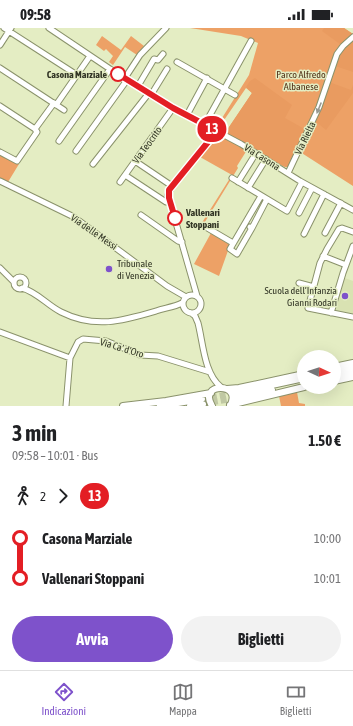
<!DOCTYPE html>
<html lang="it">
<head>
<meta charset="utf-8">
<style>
	:root { --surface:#fff; --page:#f2f2f2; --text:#202124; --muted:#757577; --line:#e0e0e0; --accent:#7e52cb }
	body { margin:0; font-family:"Asap Condensed",sans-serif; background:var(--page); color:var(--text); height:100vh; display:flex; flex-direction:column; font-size:15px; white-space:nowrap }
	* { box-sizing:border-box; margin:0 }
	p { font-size:13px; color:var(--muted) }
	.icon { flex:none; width:22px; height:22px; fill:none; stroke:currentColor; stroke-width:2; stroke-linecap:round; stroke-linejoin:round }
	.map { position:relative; height:378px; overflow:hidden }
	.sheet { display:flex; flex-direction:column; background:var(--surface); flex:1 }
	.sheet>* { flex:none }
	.badge { padding:0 8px; border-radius:13px; font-size:14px; line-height:26px }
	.needle { width:26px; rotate:93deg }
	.fabs { position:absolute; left:297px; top:322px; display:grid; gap:8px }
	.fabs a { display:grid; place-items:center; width:44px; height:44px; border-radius:50%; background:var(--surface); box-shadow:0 4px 16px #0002; font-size:20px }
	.map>.badge { position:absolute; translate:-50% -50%; box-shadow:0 0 0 2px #fff }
	.legs { display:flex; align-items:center; gap:6px; height:44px; padding:0 12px; font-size:13px }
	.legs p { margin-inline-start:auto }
	.overview { display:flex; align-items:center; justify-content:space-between; height:68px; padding:0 12px }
	h1 { font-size:22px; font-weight:700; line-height:30px }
	.cta { display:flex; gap:8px; margin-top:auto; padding:8px 12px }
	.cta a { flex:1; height:46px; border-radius:24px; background:var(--accent); color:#fff; font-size:16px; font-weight:700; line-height:46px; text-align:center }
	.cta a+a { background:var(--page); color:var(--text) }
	ul { padding:0 12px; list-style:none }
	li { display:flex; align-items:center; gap:14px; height:40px; font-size:15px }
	li i { display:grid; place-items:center; width:6px; height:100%; margin:0 5px; background:currentColor }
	li i::after { content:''; width:10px; height:10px; margin:-5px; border:3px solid; border-radius:50%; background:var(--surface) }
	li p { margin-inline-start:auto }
	li:first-child i { background:linear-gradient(#0000 50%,currentColor 0) }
	li:last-child i { background:linear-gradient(currentColor 50%,#0000 0) }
	.status { display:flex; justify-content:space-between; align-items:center; height:28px; padding:0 20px; background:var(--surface); direction:ltr }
	.status svg { height:11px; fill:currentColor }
	.tabs { display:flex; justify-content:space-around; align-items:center; height:56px; border-top:1px solid var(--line); background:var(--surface); font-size:11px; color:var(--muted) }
	.tabs a { display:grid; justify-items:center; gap:2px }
	.tabs .active { color:var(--accent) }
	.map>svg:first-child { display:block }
	.built { fill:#d9e2b2 }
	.green { fill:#eda166 }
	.forest { fill:#e99b60 }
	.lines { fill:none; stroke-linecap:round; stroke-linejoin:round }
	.major-tunnel { stroke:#c0c8a3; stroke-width:6; stroke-dasharray:6 3; stroke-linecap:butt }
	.minor-casing { stroke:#8a926b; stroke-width:7 }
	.major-casing { stroke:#8a926b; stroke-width:8 }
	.minor { stroke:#fff; stroke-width:5 }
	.major { stroke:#fff; stroke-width:6 }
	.oneway { fill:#989a92 }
	.line-1-casing { stroke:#fff; stroke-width:9 }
	.line-1 { stroke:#e31e24; stroke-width:6 }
	.stop-1-dot { fill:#fff; stroke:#e31e24; stroke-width:2 }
	.poi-dot { fill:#7e52cb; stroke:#e4edc3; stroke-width:1.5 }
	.labels { text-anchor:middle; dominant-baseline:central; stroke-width:3; stroke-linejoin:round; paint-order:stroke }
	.stop-label { font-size:10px; font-weight:bold; fill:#323525; stroke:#e4edc3; text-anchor:end }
	.park-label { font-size:10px; fill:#503017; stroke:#e4edc3 }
	.street-label { font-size:10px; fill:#323525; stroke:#e4edc3 }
	.poi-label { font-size:10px; fill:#323525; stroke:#e4edc3; text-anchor:start }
</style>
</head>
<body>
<div class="status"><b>09:58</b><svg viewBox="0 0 49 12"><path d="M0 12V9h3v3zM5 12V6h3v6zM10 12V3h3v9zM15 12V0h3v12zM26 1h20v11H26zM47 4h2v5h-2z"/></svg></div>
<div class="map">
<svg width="353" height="378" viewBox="0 0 353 378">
	<rect width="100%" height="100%" fill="#e4edc3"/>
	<path class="built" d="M342,249L353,253V287L333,282Z"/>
	<path class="green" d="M190,0H344L353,6V158L297,122L288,139H285L225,105L252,65L246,60L220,98V100L217,98L249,47L258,15L241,8Z
		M102,8L121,22L131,8L144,18L137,27L125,19L113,37L109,34L113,28L106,21L104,23L96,17Z
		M218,108H222L247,122L237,138L238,140L200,202L198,201L232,147L200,129L216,109Z
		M0,126L19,136L8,154L0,150Z
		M211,205L230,217L219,248L194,236Z
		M297,364L299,375L305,376V378H281L279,368Z"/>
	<path class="forest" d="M324,0H344L353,6V44L335,38L339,27L344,19L322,3Z
		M255,50L292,77L285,90L308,103L288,139L283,138L225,105L252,65L246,59L250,53Z
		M329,54L351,62L353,57V65L326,102L315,93Z"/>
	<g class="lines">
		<path class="major-tunnel" d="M202,371L235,365
			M203,376L236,370"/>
		<g class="minor-casing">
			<path id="minor" d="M4,0L77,47
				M49,0L110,41L173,80L241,116L300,153L353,182
				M0,17L11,0
				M177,34L235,67
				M0,40L64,82
				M125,50L140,27L166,0
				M138,58L154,31L158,32L163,26
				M151,67L167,41
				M56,77L90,28
				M0,78L35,101L37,104L17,133L0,124
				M187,87L207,50
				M205,96L251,13
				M35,101L54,75
				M59,113L110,41
				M76,123L127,52
				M135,133L172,158
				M93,136L149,65
				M288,145L319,79L337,26L343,18L353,9
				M125,147L166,174H170
				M232,150L287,183L302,154
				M0,153L74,189L167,258L186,269
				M120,154L173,80
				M238,154L256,125
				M248,160L266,131
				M299,185L312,160
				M141,187L178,213L182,214
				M204,198L233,215
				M250,199L252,200L267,171
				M252,200L237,226L230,221L261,168
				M353,204L342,200L339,201L327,221L320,235L308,280L353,289
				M325,205L341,175
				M304,206L324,166
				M323,228L346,237
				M0,240L14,254
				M14 255a6 6 0 1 1 12 0a6 6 0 1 1-12 0Z
				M299,255L314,259
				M22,260C37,264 47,277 61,284C95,301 122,293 156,283C165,280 174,279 182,275
				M183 276a9 9 0 1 1 18 0a9 9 0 1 1-18 0Z
				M197,268L168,167L172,158L217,103
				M191,285L195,288L198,295C203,314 204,346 221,359
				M331,285L343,245L353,218
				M0,304L70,330
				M66,378L70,330L78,314L83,311L106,313L140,327L158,328L210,344"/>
		</g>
		<g class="major-casing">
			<path id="major" d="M334,339L353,335
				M334,344L353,340
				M334,348L353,344
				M334,353L353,349
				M227,361L239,360L304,346
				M235,365L304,350
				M236,370L272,362
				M230,377L304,359
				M123,378L166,373L211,365
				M160,378L202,371
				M190,378L203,376
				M212,378C197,354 244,354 230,378"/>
		</g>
		<use href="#minor" class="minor"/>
		<use href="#major" class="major"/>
	</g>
	<defs><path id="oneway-solid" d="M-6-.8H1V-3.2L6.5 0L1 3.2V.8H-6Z"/></defs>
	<use class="oneway" href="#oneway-solid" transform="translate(319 80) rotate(112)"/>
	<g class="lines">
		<g class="line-1-casing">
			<path id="line-1" d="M118,46L173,80L217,103L169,162V170L175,190"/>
		</g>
		<use href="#line-1" class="line-1"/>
	</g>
	<g class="stop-1-dot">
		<circle cx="118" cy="46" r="7"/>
		<circle cx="175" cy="190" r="7"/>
	</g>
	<g class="poi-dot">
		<circle cx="109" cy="241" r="4"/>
		<circle cx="345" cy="268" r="4"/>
	</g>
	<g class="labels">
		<g class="stop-label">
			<text x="107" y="46">Casona Marziale</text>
			<text x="186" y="184" text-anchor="start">Vallenari<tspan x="186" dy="12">Stoppani</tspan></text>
		</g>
		<g class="park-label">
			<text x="301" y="46">Parco Alfredo<tspan x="301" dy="12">Albanese</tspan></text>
		</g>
		<g class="street-label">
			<text transform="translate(305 110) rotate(-64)">Via Rielta</text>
			<text transform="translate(147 117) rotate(-54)">Via Teocrito</text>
			<text transform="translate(262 129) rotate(32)">Via Casona</text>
			<text transform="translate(94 204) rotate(35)">Via delle Messi</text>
			<text transform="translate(122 320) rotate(17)">Via Ca' d'Oro</text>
		</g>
		<g class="poi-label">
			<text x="117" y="235">Tribunale<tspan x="117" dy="12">di Venezia</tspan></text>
			<text x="337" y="262" text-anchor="end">Scuola dell’Infanzia<tspan x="337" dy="12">Gianni Rodari</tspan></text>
		</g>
	</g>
</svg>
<div class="fabs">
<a><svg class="needle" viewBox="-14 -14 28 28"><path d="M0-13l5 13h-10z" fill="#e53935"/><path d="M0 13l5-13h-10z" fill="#757577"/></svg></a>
</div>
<b class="badge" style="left:212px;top:101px;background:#e31e24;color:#fff">13</b>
</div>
<section class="sheet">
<div class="overview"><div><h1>3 min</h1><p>09:58 – 10:01 · Bus</p></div><b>1.50 €</b></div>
<div class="legs"><svg class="icon" aria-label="walk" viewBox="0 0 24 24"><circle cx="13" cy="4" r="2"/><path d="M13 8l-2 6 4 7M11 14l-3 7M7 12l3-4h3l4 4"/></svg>2<svg class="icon" aria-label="forward" viewBox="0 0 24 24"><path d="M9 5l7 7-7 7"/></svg><b class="badge" style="background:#e31e24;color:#fff">13</b></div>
<ul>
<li><i style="color:#e31e24"></i><b>Casona Marziale</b><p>10:00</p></li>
<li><i style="color:#e31e24"></i><b>Vallenari Stoppani</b><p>10:01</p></li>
</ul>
<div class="cta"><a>Avvia</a><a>Biglietti</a></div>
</section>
<nav class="tabs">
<a class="active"><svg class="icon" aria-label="directions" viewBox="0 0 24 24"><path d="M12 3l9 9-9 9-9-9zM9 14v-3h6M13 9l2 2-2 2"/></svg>Indicazioni</a>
<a><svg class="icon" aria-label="map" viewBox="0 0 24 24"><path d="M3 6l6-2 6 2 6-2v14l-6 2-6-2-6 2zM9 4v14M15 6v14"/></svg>Mappa</a>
<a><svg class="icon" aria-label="tickets" viewBox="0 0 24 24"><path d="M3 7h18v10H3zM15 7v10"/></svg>Biglietti</a>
</nav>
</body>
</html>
